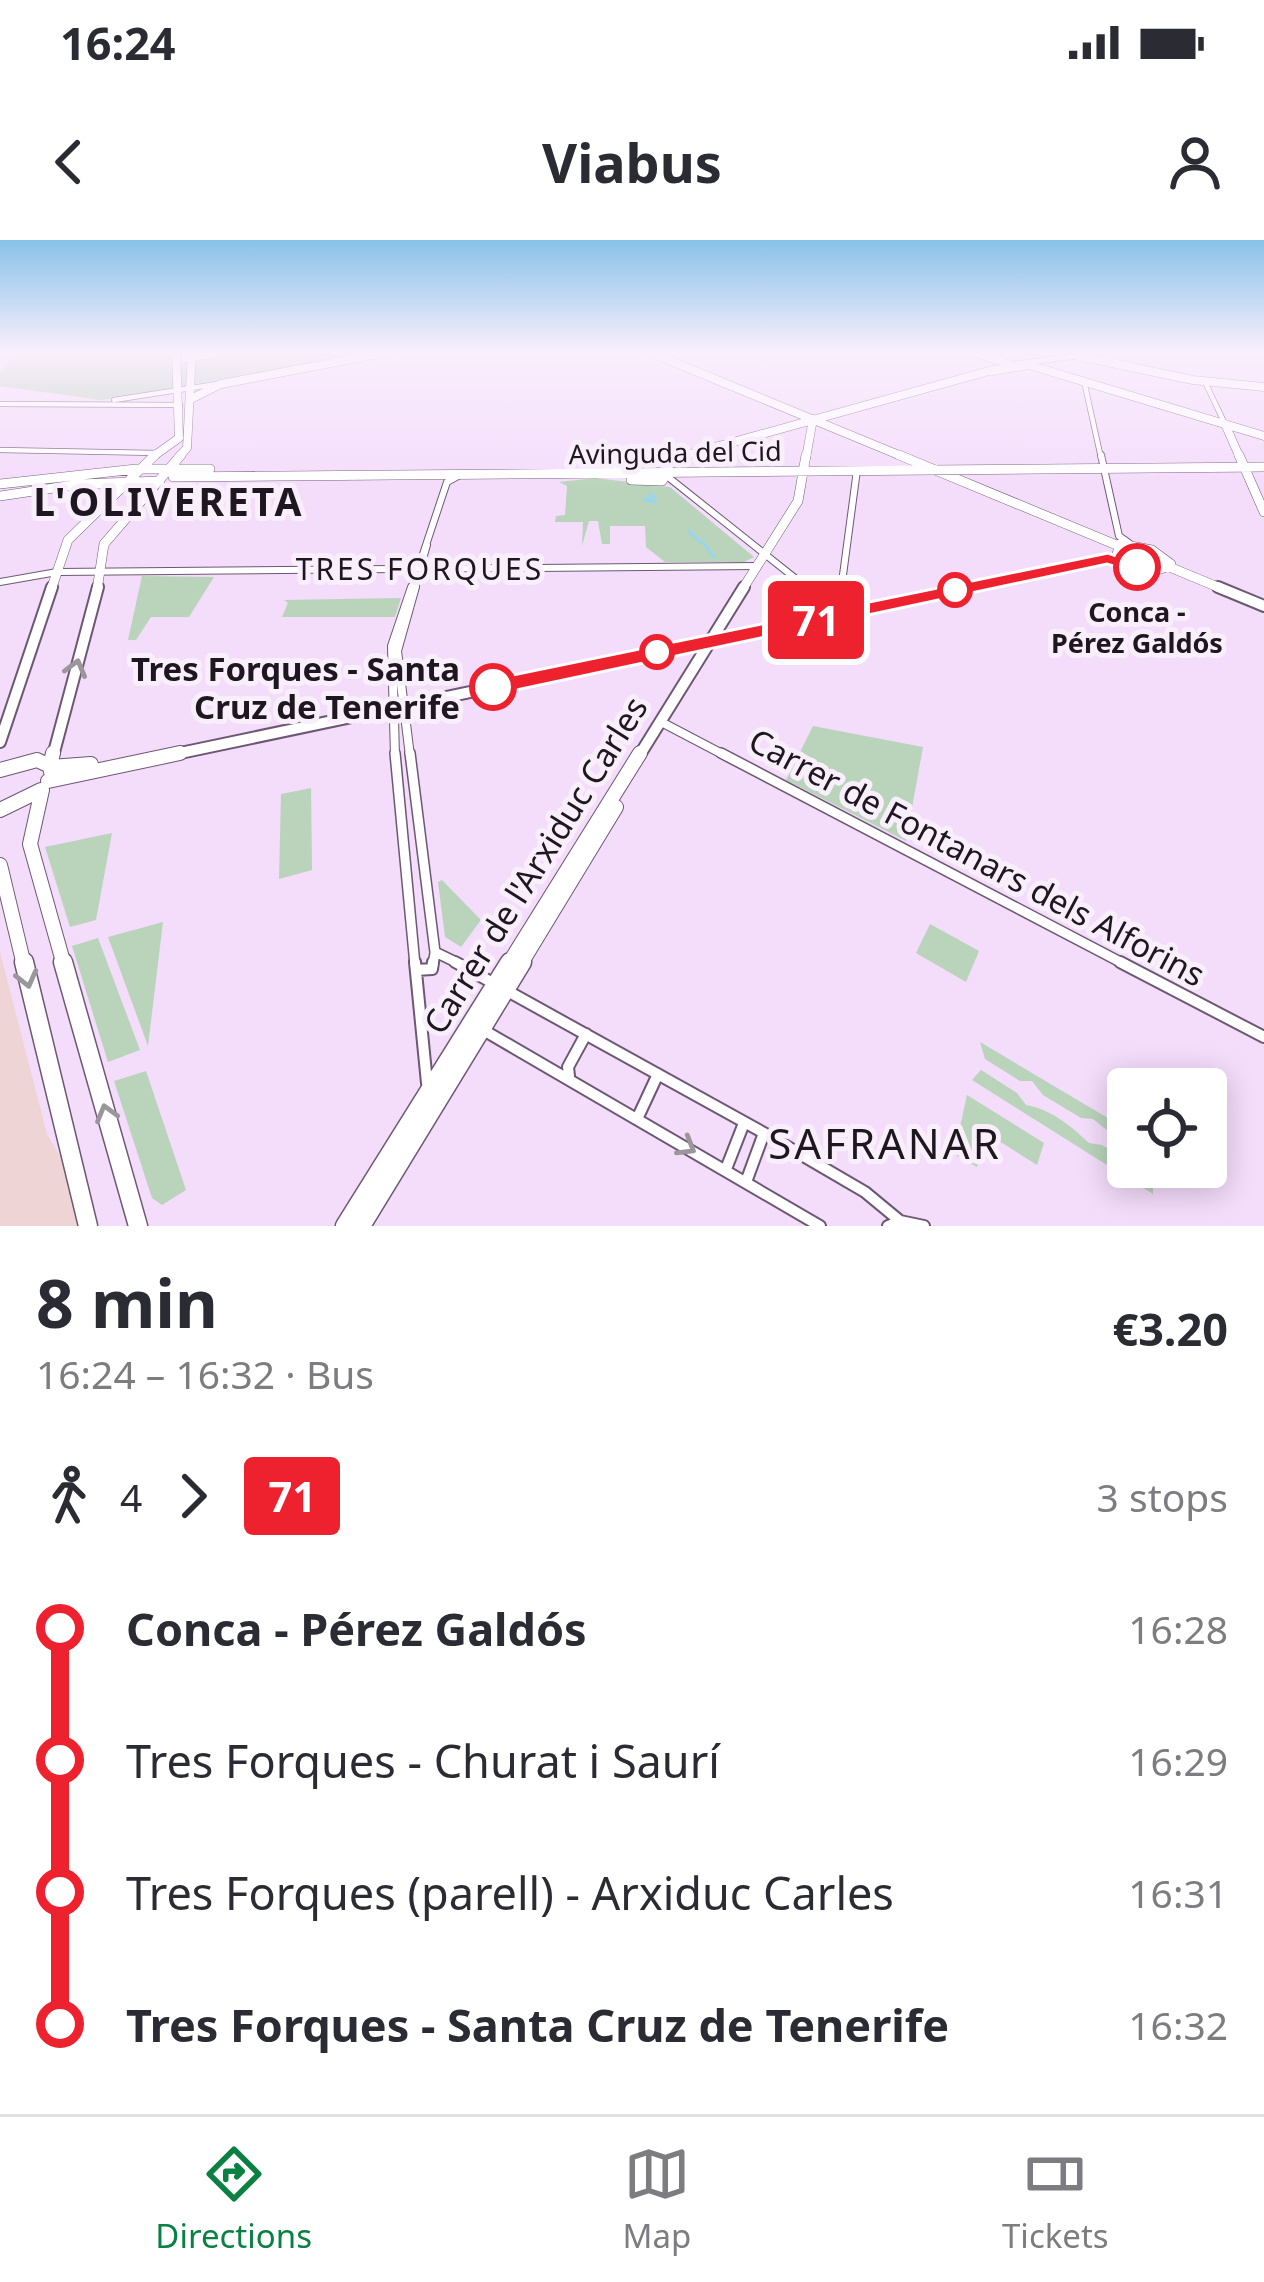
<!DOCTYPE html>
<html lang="en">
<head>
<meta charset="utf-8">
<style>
	:root { --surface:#fff; --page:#f2f2f3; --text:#2b2b33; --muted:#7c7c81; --line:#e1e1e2; --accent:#0b8043 }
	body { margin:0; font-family:"Noto Sans",sans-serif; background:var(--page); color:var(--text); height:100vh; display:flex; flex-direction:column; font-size:45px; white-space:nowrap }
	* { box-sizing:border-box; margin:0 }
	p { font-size:39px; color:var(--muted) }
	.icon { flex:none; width:66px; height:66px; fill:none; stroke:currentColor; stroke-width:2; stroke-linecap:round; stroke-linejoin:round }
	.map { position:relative; height:986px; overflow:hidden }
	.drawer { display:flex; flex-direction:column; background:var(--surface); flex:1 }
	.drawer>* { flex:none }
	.badge { padding:0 24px; border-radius:9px; font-size:42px; line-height:78px }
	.fabs { position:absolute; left:1107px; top:828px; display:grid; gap:24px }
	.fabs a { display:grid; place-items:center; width:120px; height:120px; border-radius:12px; background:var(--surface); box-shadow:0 6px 30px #0003; font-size:60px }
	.map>.badge { position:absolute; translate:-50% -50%; box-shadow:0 0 0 6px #fff }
	.legs { display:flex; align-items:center; gap:18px; height:132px; padding:0 36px; font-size:39px }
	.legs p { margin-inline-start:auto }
	.summary { display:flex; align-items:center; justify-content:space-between; height:204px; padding:0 36px }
	h1 { font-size:66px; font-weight:700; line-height:90px }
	ul { padding:0 36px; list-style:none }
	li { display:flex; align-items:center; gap:42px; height:132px; font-size:45px }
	li i { display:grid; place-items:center; width:18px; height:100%; margin:0 15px; background:currentColor }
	li i::after { content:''; width:30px; height:30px; margin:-15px; border:9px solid; border-radius:50%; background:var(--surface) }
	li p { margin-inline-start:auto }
	li:first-child i { background:linear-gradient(#0000 50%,currentColor 0) }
	li:last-child i { background:linear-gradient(currentColor 50%,#0000 0) }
	.status { display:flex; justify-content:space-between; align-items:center; height:84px; padding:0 60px; background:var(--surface); direction:ltr }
	.status svg { height:33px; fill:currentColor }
	header { display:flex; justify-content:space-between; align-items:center; height:156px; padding:0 36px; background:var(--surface); font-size:54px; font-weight:700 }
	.menu { display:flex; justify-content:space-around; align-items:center; height:168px; border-top:3px solid var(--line); background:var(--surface); font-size:33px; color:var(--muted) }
	.menu a { display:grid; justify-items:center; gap:6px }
	.menu .on { color:var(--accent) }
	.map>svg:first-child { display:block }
	.industrial { fill:#efd4d5 }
	.green { fill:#b9d4bb }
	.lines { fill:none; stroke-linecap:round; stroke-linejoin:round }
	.stream { stroke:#9ad6eb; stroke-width:3 }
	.minor-far4-casing { stroke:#6d5873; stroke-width:6 }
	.minor-far3-casing { stroke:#6d5873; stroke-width:8 }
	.minor-far2-casing { stroke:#6d5873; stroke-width:10 }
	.minor-far1-casing { stroke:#6d5873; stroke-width:12 }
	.minor-casing { stroke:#6d5873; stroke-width:14 }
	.major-far4-casing { stroke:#6d5873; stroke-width:9 }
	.major-far3-casing { stroke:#6d5873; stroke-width:10 }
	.major-far2-casing { stroke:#6d5873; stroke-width:14 }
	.major-far1-casing { stroke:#6d5873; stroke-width:16 }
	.major-casing { stroke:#6d5873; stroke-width:21 }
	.minor-far4 { stroke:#fff; stroke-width:4.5 }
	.minor-far3 { stroke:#fff; stroke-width:6 }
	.minor-far2 { stroke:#fff; stroke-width:8 }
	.minor-far1 { stroke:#fff; stroke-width:9 }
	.minor { stroke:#fff; stroke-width:10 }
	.major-far4 { stroke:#fff; stroke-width:8 }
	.major-far3 { stroke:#fff; stroke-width:9 }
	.major-far2 { stroke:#fff; stroke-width:10 }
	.major-far1 { stroke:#fff; stroke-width:14 }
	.major { stroke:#fff; stroke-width:18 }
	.oneway { stroke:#9a969b }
	.line-1 { fill:#ed222e; stroke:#fff; stroke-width:3 }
	.stop-1-dot { fill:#fff; stroke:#ed222e; stroke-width:6 }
	.labels { text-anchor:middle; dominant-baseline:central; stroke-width:10; stroke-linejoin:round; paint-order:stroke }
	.far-street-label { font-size:27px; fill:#1e1621; stroke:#f8effb }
	.far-stop-label { font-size:27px; font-weight:bold; fill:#1e1621; stroke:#f8effb }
	.far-neighbourhood-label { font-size:30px; letter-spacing:3px; fill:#1e1621; stroke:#f8effb }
	.stop-label { font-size:33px; font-weight:bold; fill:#1e1621; stroke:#f8effb; text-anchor:end }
	.street-label { font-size:33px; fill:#1e1621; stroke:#f8effb }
	.far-district-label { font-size:39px; font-weight:bold; letter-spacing:3px; fill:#1e1621; stroke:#f8effb }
	.near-neighbourhood-label { font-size:42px; letter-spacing:3px; fill:#1e1621; stroke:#f8effb }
</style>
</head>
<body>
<div class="status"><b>16:24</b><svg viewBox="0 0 49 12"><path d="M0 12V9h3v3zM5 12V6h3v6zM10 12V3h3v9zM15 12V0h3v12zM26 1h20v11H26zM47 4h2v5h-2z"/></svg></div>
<header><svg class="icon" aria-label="back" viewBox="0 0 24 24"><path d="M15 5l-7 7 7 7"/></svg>Viabus<svg class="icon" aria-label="person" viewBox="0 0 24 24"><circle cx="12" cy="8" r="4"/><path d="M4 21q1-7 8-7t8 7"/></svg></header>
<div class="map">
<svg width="1264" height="986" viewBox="0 0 1264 986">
	<rect width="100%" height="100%" fill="#f4dcfb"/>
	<path class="industrial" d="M0,712L47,894L89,967L94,986H0Z"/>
	<path class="green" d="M0,111H171L173,124L242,111H387L101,160L0,146V132L18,114Z
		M595,238L670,247L754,317L744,322H665L646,307L645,286H610V304H602L598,281H589L582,306L583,282H555L556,276L565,275L567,246L559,242Z
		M142,336L214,337L189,377H151L136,400H128Z
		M401,358L395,377H282L288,363L284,360Z
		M813,486L923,507L906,601L786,540Z
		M311,548L312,630L279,639L281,554Z
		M112,593L96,680L70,687L45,607Z
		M442,640L481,680L461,707L445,697L438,642Z
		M163,682L148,806L108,697Z
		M930,684L979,711L966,742L916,713Z
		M98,698L140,810L108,822L72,706Z
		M980,802L1128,890V907L1093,879L1081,878L1043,855L1032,841H1020L985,819Z
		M981,830L1017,853L1026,865C1052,870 1070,885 1089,903L1102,905L1128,921V927L1142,930L1153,944V954L972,840Z
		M146,831L186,950L162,965L152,958L114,841Z
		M967,855L1044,903L1037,925L985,892L977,927L954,914Z"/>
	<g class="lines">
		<path class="stream" d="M333,113L349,115
			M352,115L371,111
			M650,254L654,257L644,260L656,262
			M688,291L702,303
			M704,304L714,317"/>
		<g class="minor-far4-casing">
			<path id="minor-far4" d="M1007,125L1071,117
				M1084,141L1101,218
				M1205,142L1225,184
				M114,160L217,144
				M0,164L180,165
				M0,210L157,213"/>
		</g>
		<g class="minor-far3-casing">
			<path id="minor-far3" d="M1101,215L1119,296L1129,303
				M668,237L810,350
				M0,342L57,332L756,326
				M411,350L447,242L458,236
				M414,350L427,305
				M841,350L857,230"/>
		</g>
		<g class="minor-far2-casing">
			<path id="minor-far2" d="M806,347L838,366
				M839,368L842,347
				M665,484L726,516
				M395,516L392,406L412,347
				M410,516L397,411L415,347"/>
		</g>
		<g class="minor-far1-casing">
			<path id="minor-far1" d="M395,513L415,725
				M410,513L435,712L462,725
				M721,513L1126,725
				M433,725L435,713"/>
		</g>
		<g class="minor-casing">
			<path id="minor" d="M415,722L427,843
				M455,722L764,893L865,952L900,981
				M1120,722L1264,797
				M416,730L432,729L433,722
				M485,791L820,986
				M569,836L568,827L586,794
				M638,877L658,834
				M726,929L744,883
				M746,942L764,893
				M888,986L900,981L924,986"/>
		</g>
		<g class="major-far4-casing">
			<path id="major-far4" d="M647,111L906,218
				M970,111L1009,124
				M1055,111L1193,140L1264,147
				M185,118L231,111
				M992,131L1029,125L1264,196
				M191,159L221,144L394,111
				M1225,184L1240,218
				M151,218L179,198L176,111
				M178,218L187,208L192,111
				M676,218L996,129
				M806,218L813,179"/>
		</g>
		<g class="major-far3-casing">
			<path id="major-far3" d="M899,215L1225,350
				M1239,215L1264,272
				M608,227L687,215
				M173,237L1264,227
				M631,240L662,241L669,230
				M0,244L136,229H210
				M0,256L80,244L160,241
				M1120,304L1152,310L1171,324C1152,337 1134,327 1117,314Z
				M51,350L68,300L155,215
				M97,350L104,304L181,215
				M742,350L798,261L806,215
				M956,350L1108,318L1126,321"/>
		</g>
		<g class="major-far2-casing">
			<path id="major-far2" d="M1218,347L1264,366
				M0,502L52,347
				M53,516L98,347
				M166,516L970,347
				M639,516L744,347"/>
		</g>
		<g class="major-far1-casing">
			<path id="major-far1" d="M50,526L53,513
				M51,527L91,524
				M0,530L37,520L50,526L51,532
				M48,541L180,513
				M42,550L30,604L64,725
				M0,570L41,550
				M0,625L24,725
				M508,725L640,513
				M520,725L616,567"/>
		</g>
		<g class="major-casing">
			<path id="major" d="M24,722L88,986
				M63,722L138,986
				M345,986L510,722
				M361,986L522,722"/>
		</g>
		<use href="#minor-far4" class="minor-far4"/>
		<use href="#minor-far3" class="minor-far3"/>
		<use href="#minor-far2" class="minor-far2"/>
		<use href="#minor-far1" class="minor-far1"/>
		<use href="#minor" class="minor"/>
		<use href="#major-far4" class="major-far4"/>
		<use href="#major-far3" class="major-far3"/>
		<use href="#major-far2" class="major-far2"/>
		<use href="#major-far1" class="major-far1"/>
		<use href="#major" class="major"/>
	</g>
	<defs><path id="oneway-chevron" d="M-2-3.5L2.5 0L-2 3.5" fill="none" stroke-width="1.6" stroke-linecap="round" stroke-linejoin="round" transform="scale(3)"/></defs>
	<g class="oneway">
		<use href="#oneway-chevron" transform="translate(76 428) rotate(-75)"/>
		<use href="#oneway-chevron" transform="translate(27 739) rotate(76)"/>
		<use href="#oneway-chevron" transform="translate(106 873) rotate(-106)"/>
		<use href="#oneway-chevron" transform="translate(687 907) rotate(31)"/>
	</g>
	<linearGradient id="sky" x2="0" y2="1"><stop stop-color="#89c2e9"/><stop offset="0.45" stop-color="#faeffd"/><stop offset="1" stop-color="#faeffd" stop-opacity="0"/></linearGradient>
	<rect width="1264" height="249" fill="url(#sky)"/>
	<path class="line-1" d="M1108,313L1147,327L1137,333L1107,324L493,455L482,447L493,439Z"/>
	<g class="stop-1-dot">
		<circle cx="1137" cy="327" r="21"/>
		<circle cx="955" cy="350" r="15"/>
		<circle cx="657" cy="412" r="15"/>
		<circle cx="493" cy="447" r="21"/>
	</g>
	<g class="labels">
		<g class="far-street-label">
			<text transform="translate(675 212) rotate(-1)">Avinguda del Cid</text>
		</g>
		<g class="far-stop-label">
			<text x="1137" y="371">Conca -<tspan x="1137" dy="31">Pérez Galdós</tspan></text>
		</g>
		<g class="far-neighbourhood-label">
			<text x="420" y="328">TRES FORQUES</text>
		</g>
		<g class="stop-label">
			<text x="460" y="428">Tres Forques - Santa<tspan x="460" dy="38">Cruz de Tenerife</tspan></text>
		</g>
		<g class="street-label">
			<text transform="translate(977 617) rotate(28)">Carrer de Fontanars dels Alforins</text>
			<text transform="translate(535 625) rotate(-58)">Carrer de l'Arxiduc Carles</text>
		</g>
		<g class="far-district-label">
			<text x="169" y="260">L'OLIVERETA</text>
		</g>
		<g class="near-neighbourhood-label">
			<text x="885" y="902">SAFRANAR</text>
		</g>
	</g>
</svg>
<div class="fabs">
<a><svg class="icon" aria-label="locate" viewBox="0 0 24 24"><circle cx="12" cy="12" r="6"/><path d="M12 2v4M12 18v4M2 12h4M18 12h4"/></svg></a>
</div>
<b class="badge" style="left:816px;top:380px;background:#ed222e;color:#fff">71</b>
</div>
<section class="drawer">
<div class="summary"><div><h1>8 min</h1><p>16:24 – 16:32 · Bus</p></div><b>€3.20</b></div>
<div class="legs"><svg class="icon" aria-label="walk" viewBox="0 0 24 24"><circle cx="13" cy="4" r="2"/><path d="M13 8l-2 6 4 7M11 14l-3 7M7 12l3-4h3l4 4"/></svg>4<svg class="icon" aria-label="forward" viewBox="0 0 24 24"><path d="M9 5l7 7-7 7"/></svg><b class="badge" style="background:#ed222e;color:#fff">71</b><p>3 stops</p></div>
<ul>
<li><i style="color:#ed222e"></i><b>Conca - Pérez Galdós</b><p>16:28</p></li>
<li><i style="color:#ed222e"></i><span>Tres Forques - Churat i Saurí</span><p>16:29</p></li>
<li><i style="color:#ed222e"></i><span>Tres Forques (parell) - Arxiduc Carles</span><p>16:31</p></li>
<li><i style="color:#ed222e"></i><b>Tres Forques - Santa Cruz de Tenerife</b><p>16:32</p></li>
</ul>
</section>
<nav class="menu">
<a class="on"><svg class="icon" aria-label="directions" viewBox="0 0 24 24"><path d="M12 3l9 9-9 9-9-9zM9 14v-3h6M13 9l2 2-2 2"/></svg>Directions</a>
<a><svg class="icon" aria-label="map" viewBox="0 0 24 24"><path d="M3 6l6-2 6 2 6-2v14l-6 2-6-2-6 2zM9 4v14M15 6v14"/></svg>Map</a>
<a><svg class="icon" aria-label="tickets" viewBox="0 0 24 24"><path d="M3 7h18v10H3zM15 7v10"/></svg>Tickets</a>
</nav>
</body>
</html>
